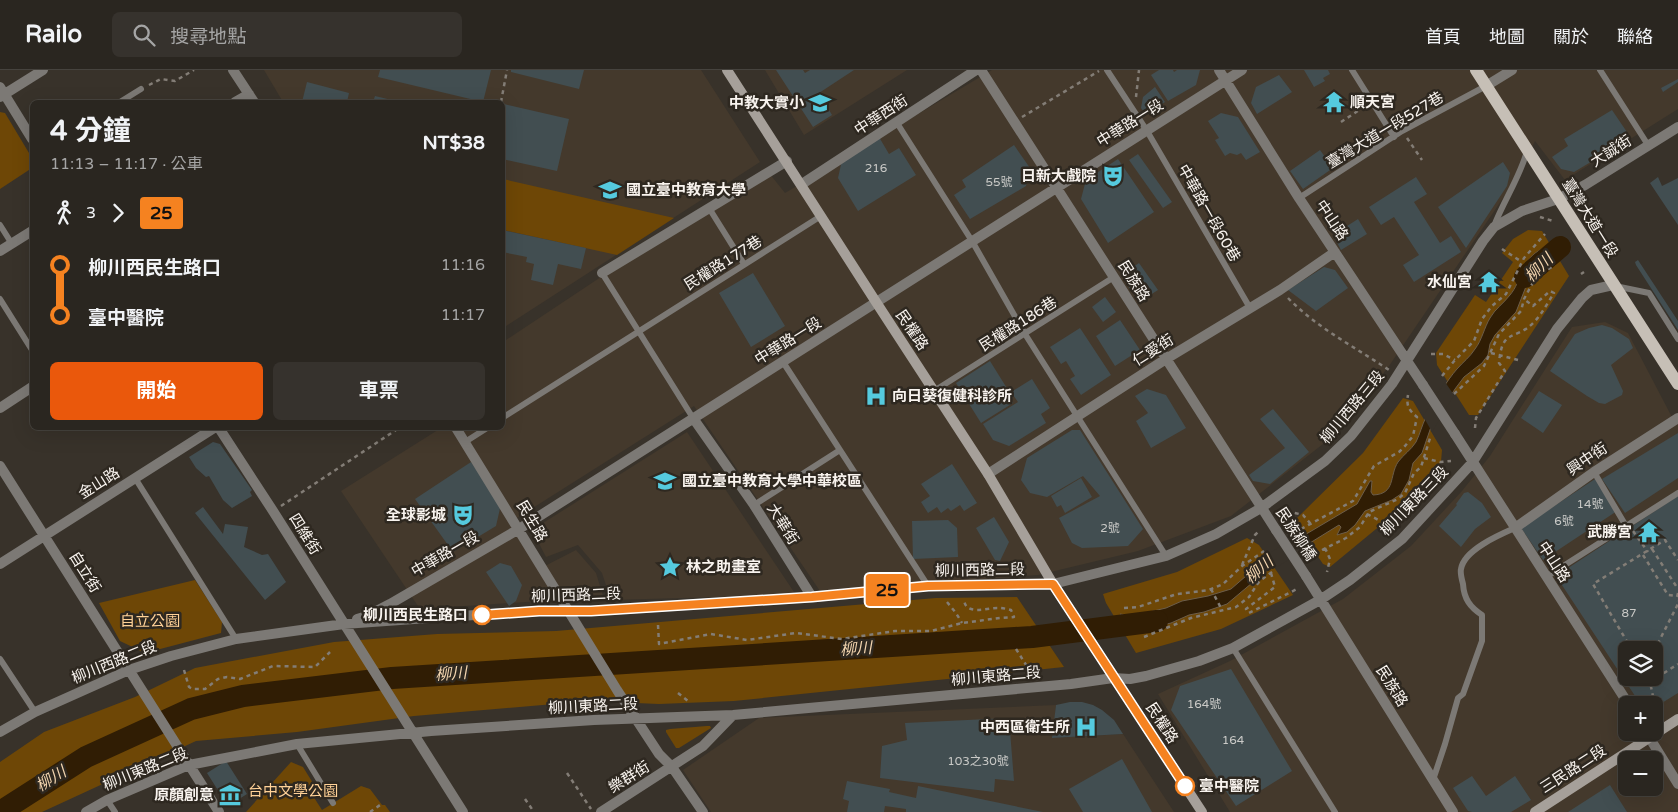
<!DOCTYPE html>
<html lang="zh-TW">
<head>
<meta charset="utf-8">
<style>
	:root { --surface:#2a2620; --page:#36322d; --text:#f1f3f6; --muted:#a5a5a5; --line:#46433e; --accent:#ea580c }
	body { margin:0; font-family:"Varela Round","Noto Sans TC",sans-serif; background:var(--page); color:var(--text); height:100vh; display:flex; flex-direction:column; font-size:19px; white-space:nowrap }
	* { box-sizing:border-box; margin:0 }
	p { font-size:16px; color:var(--muted) }
	.icon { flex:none; width:28px; height:28px; fill:none; stroke:currentColor; stroke-width:2; stroke-linecap:round; stroke-linejoin:round }
	.map { position:relative; flex:1; overflow:hidden }
	.panel { position:absolute; left:30px; top:30px; width:475px; height:330px; display:flex; flex-direction:column; background:var(--surface); border-radius:8px; box-shadow:0 5px 20px #0002,0 0 0 1px var(--line) }
	.panel>* { flex:none }
	.badge { padding:0 10px; border-radius:4px; font-size:18px; line-height:32px }
	.fabs { position:absolute; left:1618px; top:571px; display:grid; gap:10px }
	.fabs a { display:grid; place-items:center; width:45px; height:45px; border-radius:8px; background:var(--surface); box-shadow:0 5px 20px #0002,0 0 0 1px var(--line); font-size:25px }
	.map>.badge { position:absolute; translate:-50% -50%; box-shadow:0 0 0 2px #fff }
	.legs { display:flex; align-items:center; gap:8px; height:55px; padding:0 20px; font-size:16px }
	.legs p { margin-inline-start:auto }
	.summary { display:flex; align-items:center; justify-content:space-between; height:85px; padding:0 20px }
	h1 { font-size:28px; font-weight:700; line-height:38px }
	.button { display:flex; gap:10px; margin-top:auto; padding:10px 20px }
	.button a { flex:1; height:58px; border-radius:8px; background:var(--accent); color:#fff; font-size:20px; font-weight:700; line-height:58px; text-align:center }
	.button a+a { background:var(--page); color:var(--text) }
	ul { padding:0 20px; list-style:none }
	li { display:flex; align-items:center; gap:18px; height:50px; font-size:19px }
	li i { display:grid; place-items:center; width:8px; height:100%; margin:0 6px; background:currentColor }
	li i::after { content:''; width:12px; height:12px; margin:-6px; border:4px solid; border-radius:50%; background:var(--surface) }
	li p { margin-inline-start:auto }
	li:first-child i { background:linear-gradient(#0000 50%,currentColor 0) }
	li:last-child i { background:linear-gradient(currentColor 50%,#0000 0) }
	header { display:flex; align-items:center; gap:30px; box-sizing:border-box; height:70px; padding:0 25px; background:var(--surface); border-bottom:1px solid var(--line) }
	header strong { font-size:24px }
	nav { display:flex; gap:28px; margin-inline-start:auto; font-size:18px }
	.search { width:350px; height:45px; background:var(--page); display:flex; align-items:center; gap:12px; box-sizing:border-box; padding:0 18px; border-radius:8px; color:var(--muted); font-size:19px }
	.map>svg:first-child { display:block }
	.built { fill:#44392c; fill-rule:evenodd }
	.green { fill:#6e4706 }
	.water { fill:#301d04; stroke:#6c5d4a }
	.pier { fill:#38322a }
	.lines { fill:none; stroke-linecap:round; stroke-linejoin:round }
	.river { stroke:#301d04; stroke-width:22 }
	.building { fill:#424e51; fill-rule:evenodd }
	.path { stroke:#837d76; stroke-width:2.5; stroke-dasharray:4 4; stroke-linecap:butt }
	.service { stroke:#7c7975; stroke-width:6 }
	.minor { stroke:#7c7975; stroke-width:10 }
	.secondary { stroke:#a6a09a; stroke-width:10 }
	.primary { stroke:#c6bfb6; stroke-width:12 }
	.minor-bridge { stroke:#7c7975; stroke-width:10 }
	.line-1-casing { stroke:#fff; stroke-width:11 }
	.line-1 { stroke:#f58220; stroke-width:8 }
	.stop-1-dot { fill:#fff; stroke:#f58220; stroke-width:2.5 }
	.labels { text-anchor:middle; dominant-baseline:central; stroke-width:5; stroke-linejoin:round; paint-order:stroke }
	.number-label { font-size:12px; fill:#cacac7 }
	.poi-label { font-size:15px; font-weight:bold; fill:#f8f3ee; stroke:#2e2820; text-anchor:end }
	.street-label { font-size:15px; fill:#f8f3ee; stroke:#2e2820 }
	.stop-label { font-size:15px; font-weight:bold; fill:#f8f3ee; stroke:#2e2820; text-anchor:end }
	.park-label { font-size:15px; fill:#ffd197; stroke:#2e2820 }
	.water-label { font-size:16px; font-style:italic; fill:#f4d6b0; stroke:#2e2820 }
</style>
</head>
<body>
<header>
<strong>Railo</strong>
<div class="search"><svg class="icon" aria-label="search" viewBox="0 0 24 24"><circle cx="10" cy="10" r="6"/><path d="M15 15l6 6"/></svg>搜尋地點</div>
<nav><a>首頁</a><a>地圖</a><a>關於</a><a>聯絡</a></nav>
</header>
<div class="map">
<svg width="1678" height="742" viewBox="0 0 1678 742">
	<rect width="100%" height="100%" fill="#38322a"/>
	<path class="built" d="M264,0H701L760,92L503,258L502,32H283Z
		M765,0H907L804,65Z
		M992,0H1678V39L1565,110L1535,71L1516,109L1389,296L1337,363L1231,446L1138,481L1038,505L820,521L694,336L509,453L539,499L576,480L596,503L604,529L555,530L420,539L341,421L441,358H502L503,272L765,98L785,123Z
		M1605,252L1628,263L1674,351L1678,349V742H1230L1158,624L1230,591L1343,529L1411,476L1462,421L1490,386L1572,257ZM1626,580H1654V608H1626ZM1626,635H1654V662H1626ZM1626,690H1654V718H1626Z
		M687,362L796,525L611,530L602,503L578,475L546,487L532,460Z
		M1056,635L1053,668L1123,664L1174,742H711L683,700L759,648Z"/>
	<path class="green" d="M0,42L5,43L32,88V98L0,119Z
		M503,109L674,148L617,185L503,160Z
		M1528,160L1542,161L1569,206L1478,345H1469L1437,295L1436,283L1475,225L1486,232L1513,192L1502,183L1513,169Z
		M1403,328L1413,331L1442,380L1441,392L1393,445L1330,497L1323,494L1296,454L1297,448L1363,383Z
		M1247,468L1259,475L1293,525L1221,559L1136,583L1106,533L1103,524L1177,502Z
		M195,510L222,552L221,563L145,583L120,571L99,533Z
		M1017,527L1064,597L734,631L659,634L589,631L414,646L297,662L196,671L42,742H0V692L44,662L135,627L195,598L334,572L437,564L556,561L936,528Z
		M707,656H710L711,658L679,678H676L666,662V660L670,659Z
		M291,692L303,697L316,718L313,726L322,740L361,716L370,719L382,735H385L390,742H246Z"/>
	<path class="water" d="M1542,179L1551,191L1527,214L1516,242L1495,265L1490,274L1488,285L1482,293L1464,307L1455,319L1431,357L1422,383L1413,393L1409,410L1401,424L1392,430L1365,441L1355,455L1347,462L1337,465L1341,457L1339,455L1271,497L1227,534L1204,542L1189,545L1171,553L1134,562L1120,544L1132,546L1166,538L1182,531L1208,526L1231,519L1269,486L1357,434L1370,411H1372L1371,422L1373,425C1396,424 1389,406 1398,392C1403,385 1411,380 1416,372C1420,364 1422,355 1426,347C1432,334 1448,309 1457,299C1463,292 1470,287 1475,279C1482,270 1484,258 1490,248C1495,239 1503,234 1510,225C1522,211 1521,189 1542,179Z"/>
	<path class="pier" d="M1445,312L1454,325L1432,362L1423,346Z
		M1301,464L1309,477L1277,497L1268,484Z"/>
	<g class="lines">
		<path class="river" d="M1525,207L1560,177
			M0,742L86,687L191,639L243,626L392,608L1032,567L1157,551"/>
	</g>
	<path class="building" d="M380,0H491L483,32L378,7Z
		M511,0H584L579,19L511,2Z
		M776,0H803L805,3L810,0H854L819,23L832,45L813,57Z
		M1159,0H1173L1174,2L1177,0H1200L1196,15L1168,31L1151,5Z
		M1304,0H1328L1330,4L1323,8L1325,11L1314,17Z
		M1279,5L1292,22L1257,44L1251,33L1256,17Z
		M1678,9V12L1663,22L1661,18Z
		M307,12L349,23L347,32H302Z
		M1155,17L1165,32L1146,45L1141,38L1143,27Z
		M375,26L400,32H373Z
		M504,34L569,49L557,101L502,89V42Z
		M1612,40L1631,68L1574,102L1561,99L1552,87L1568,76L1564,69Z
		M1221,43L1238,47L1260,82L1246,90L1241,83L1237,85L1230,83L1225,86L1215,70L1219,68L1208,51Z
		M879,67L889,84L899,78L916,105L858,141L838,108L842,90Z
		M1014,75L1030,98L1026,116L970,149L954,125L966,117L962,110Z
		M1320,80L1333,98L1303,119L1290,101Z
		M1138,84L1172,132L1163,138L1129,90Z
		M1118,89L1154,142L1108,173L1081,129L1086,110Z
		M1503,92L1510,103L1507,116L1466,178L1438,137Z
		M1416,107L1427,124L1414,132L1440,173L1451,166L1461,182L1414,212L1403,195L1419,185L1394,147L1381,155L1369,137Z
		M1658,107L1662,116L1678,108V155L1650,113Z
		M1358,149L1367,164L1341,180L1333,165Z
		M502,160L586,178L581,199L558,194L553,215L531,210L534,194L526,192L527,187L502,182Z
		M1638,190L1678,251V260L1636,195L1635,192Z
		M1139,193L1158,220L1139,232L1121,205Z
		M1324,197L1335,200L1348,218L1316,241L1288,220Z
		M753,203L785,256L751,277L719,223Z
		M1105,227L1116,242L1103,252L1092,237Z
		M1120,250L1140,280L1115,296L1096,266Z
		M1602,255L1612,258L1629,269L1633,278L1611,295L1623,321L1622,325L1605,334L1599,333L1587,326L1550,301L1575,264L1589,258Z
		M1080,258L1111,305L1081,325L1070,309L1075,306L1066,291L1061,294L1050,277Z
		M990,291L1013,328L1011,329L1013,333L981,353L956,313Z
		M1032,309L1050,338L1041,344L1046,353L1009,376L993,370L983,354L1018,332L1011,322Z
		M1147,319L1166,325L1186,358L1151,378L1136,351L1148,343L1135,326Z
		M1539,321L1562,335L1543,363L1521,348Z
		M1273,339L1309,382L1270,414L1253,411L1249,405L1285,378L1260,349Z
		M1072,360H1080L1143,459L1128,476L1082,478L1072,473L1059,448L1100,426L1083,406L1047,427L1030,423L1021,410L1027,388Z
		M1678,363V408L1625,443L1602,409Z
		M213,372L220,374L252,420L250,422L252,426L232,438L223,430L209,406L206,407L196,398L189,387Z
		M471,392L501,434L496,456L453,482L415,429Z
		M952,394L977,433L964,441L960,435L951,441L948,438L941,443L937,437L928,443L921,432L930,426L921,414Z
		M1081,408L1092,427L1065,443L1061,435L1057,437L1051,426Z
		M1595,409L1617,441L1543,490L1521,458Z
		M1468,422L1482,433L1491,447L1475,459L1461,477L1439,456L1457,435L1456,434L1464,423Z
		M1678,426V623L1657,636L1641,635L1556,506ZM1626,580H1654V608H1626Z
		M203,437L223,464L225,454L248,457L244,477L262,485L268,484L286,512L265,530L195,443Z
		M994,447L1009,472L1000,491L995,490L976,458Z
		M948,450L957,458L958,487L913,489L912,451Z
		M500,493L511,496L522,515L516,531L509,536L486,502Z
		M1231,599L1292,701L1236,736L1171,640L1180,616Z
		M1070,632H1082L1093,635L1102,640L1114,650L1123,664L1052,668L1056,635Z
		M1009,648L1014,711L995,709L994,722L880,708L882,676L907,670L905,653Z
		M1122,689L1152,742H1083L1069,719Z
		M226,691L247,724L228,736L207,703Z
		M1472,706L1486,726L1515,706L1531,730L1511,742H1472L1468,741L1453,718Z
		M847,711L890,719L889,722L916,728L918,716L1043,742H906V739L885,736L884,742H847L849,731L843,729Z
		M1610,715L1627,742H1568Z"/>
	<g class="lines">
		<path class="path" d="M149,15L161,9L175,11L194,0
			M1136,27L1139,0
			M501,32L507,0
			M1022,47L1099,1
			M1341,52L1364,37
			M1407,68L1422,90
			M1540,147L1553,151
			M1502,179L1522,192
			M1581,204L1584,202
			M1288,228C1317,258 1355,277 1389,300
			M1491,283L1518,290
			M1431,284H1443L1455,290
			M1442,306L1455,290L1474,271L1482,249L1492,236L1506,224L1524,188L1545,164
			M1454,324L1484,296L1499,264L1521,241L1524,229L1536,207L1555,195
			M1475,358L1476,348L1505,301L1499,293C1502,257 1515,272 1534,252C1542,244 1548,232 1554,223L1550,221L1533,236L1524,229
			M1424,388L1440,392L1451,391
			M281,436L399,358
			M1287,441L1303,445L1310,453
			M1367,444L1388,455
			M1301,459L1353,431L1374,396L1399,382L1405,376L1413,366L1417,347C1409,340 1406,336 1408,325
			M1633,461L1648,482
			M1325,478L1330,489L1327,502
			M1652,479L1678,519
			M1322,480L1346,468L1360,457L1369,442L1398,429L1405,423L1414,403L1421,397L1431,365
			M1643,485L1668,525L1678,526
			M1242,495L1255,465L1258,462
			M1271,503L1275,517L1246,539L1249,543L1297,519
			M1211,519L1222,540
			M1678,523L1677,527L1678,531
			M947,532L956,543L962,553
			M1124,538L1138,537L1177,524L1209,520L1223,514L1242,496L1264,481
			M658,555L659,574L711,564L747,570L796,563L842,569L895,561H931L962,553L1000,548L1014,547L1011,540C1007,539 1003,538 999,538C988,537 965,547 964,529
			M1144,567L1191,548L1236,537L1249,527L1258,513L1266,506L1275,500
			M1016,579L1028,598
			M1632,580L1593,514L1665,470L1678,490
			M1654,581L1678,534
			M184,600L189,617L193,619H205L218,609L227,607L240,609L273,596L315,597L330,582
			M678,623L688,631
			M1654,643L1655,636L1650,612L1678,594
			M567,703L591,739
			M525,729L534,742
			M370,742L380,735"/>
		<path class="service" d="M1107,0L1147,61L1250,238
			M1352,0L1394,67
			M1600,0L1648,75
			M120,32L141,19
			M897,53L972,171L1025,264L1166,486
			M1299,128L1402,61L1486,16
			M709,138L744,194
			M0,155L12,174
			M1494,156C1504,130 1520,107 1527,81
			M602,203L693,348
			M1615,216L1649,223L1678,269
			M0,229L32,280
			M783,292L928,516
			M934,321L1114,207
			M502,348L821,146
			M465,372L487,358
			M1594,402L1626,456
			M135,408L236,569
			M754,435L840,380
			M1546,507L1678,423
			M1233,578L1335,742
			M0,589L35,642
			M297,674L333,733
			M1433,710L1445,674L1458,628L1463,624L1482,571V545C1470,537 1464,529 1463,514C1462,510 1460,503 1461,499C1464,480 1499,465 1515,458
			M107,730L115,742"/>
		<path class="minor" d="M233,0L254,32
			M981,0L1276,460
			M1219,0L1299,128L1423,315
			M1486,16L1512,0
			M0,17L32,69
			M0,27L43,0
			M235,32L249,24
			M802,114L976,0
			M0,181L32,161
			M602,203L787,91
			M0,338L32,317
			M693,348L754,435L812,527
			M219,358L273,441L463,742
			M456,358L617,620L659,684L672,697L703,742
			M1455,364L1629,635
			M0,396L219,742
			M988,404L1166,289L1280,220L1335,182
			M1515,458L1594,402L1678,348
			M0,494L214,358
			M1306,506L1453,742
			M357,549L367,546L390,534L519,459L1242,0
			M0,662L35,642L129,600L171,586L236,569L344,554L414,549L539,541H591L812,527L928,516L1053,514L1166,486L1216,464L1261,438L1325,391L1351,366L1392,314L1483,171L1494,157L1522,141L1558,129L1585,115L1678,57
			M1646,662L1678,714
			M86,742L107,730L189,695L297,674L431,661L594,650L733,645L1071,614L1113,608L1130,609L1146,606L1199,591L1233,578L1320,530L1350,510L1402,469L1472,393L1557,259L1582,228L1591,220L1613,215
			M601,742L703,676L733,645"/>
		<path class="secondary" d="M727,0L876,232L988,404L1053,514L1202,742
			M1535,742L1678,649"/>
		<path class="primary" d="M1476,0L1678,314"/>
		<path class="minor-bridge" d="M1423,315L1455,364
			M1276,460L1306,506"/>
	</g>
	<g class="lines">
		<g class="line-1-casing">
			<path id="line-1" d="M482,545L539,541H591L812,527L928,516L1053,514L1185,716"/>
		</g>
		<use href="#line-1" class="line-1"/>
	</g>
	<defs>
		<g id="temple-bare" transform="scale(1.725)"><path d="M0-6L5-2H3V0L6.5 2.5H4V6H1.5V3h-3V6H-4V2.5H-6.5L-3 0V-2H-5Z" fill="#55cade" stroke="#2e2820" stroke-width="2.5" paint-order="stroke"/></g>
		<g id="school-bare" transform="scale(1.725)"><path d="M0-5L7-2L0 1L-7-2ZM-4 1L0 2.5L4 1V4Q0 6-4 4Z" fill="#55cade" stroke="#2e2820" stroke-width="2.5" paint-order="stroke"/></g>
		<g id="theatre-bare" transform="scale(1.725)"><path d="M-5-5.5Q0-4 5-5.5V0Q5 5 0 6Q-5 5-5 0ZM-3.3-2.5H-1v1.5H-3.3ZM1-2.5H3.3v1.5H1ZM-2.8 1Q0 5.5 2.8 1Z" fill="#55cade" stroke="#2e2820" stroke-width="2.5" paint-order="stroke"/></g>
		<g id="hospital-bare" transform="scale(1.725)"><path d="M-5-5h3v3.5h4V-5h3V5h-3V1.5h-4V5h-3Z" fill="#55cade" stroke="#2e2820" stroke-width="2.5" paint-order="stroke"/></g>
		<g id="university-bare" transform="scale(1.725)"><path d="M0-5L7-2L0 1L-7-2ZM-4 1L0 2.5L4 1V4Q0 6-4 4Z" fill="#55cade" stroke="#2e2820" stroke-width="2.5" paint-order="stroke"/></g>
		<g id="sight-bare" transform="scale(1.725)"><path d="M0-6L1.8-2.2L6-1.7L2.9 1.2L3.7 5.4L0 3.3L-3.7 5.4L-2.9 1.2L-6-1.7L-1.8-2.2Z" fill="#55cade" stroke="#2e2820" stroke-width="2.5" paint-order="stroke"/></g>
		<g id="museum-bare" transform="scale(1.725)"><path d="M0-6L6-3V-2H-6V-3ZM-5-1h2V3h-2ZM-1-1h2V3h-2ZM3-1h2V3H3ZM-6 4H6V6H-6Z" fill="#55cade" stroke="#2e2820" stroke-width="2.5" paint-order="stroke"/></g>
	</defs>
	<g fill-rule="evenodd">
		<use href="#temple-bare" x="1334" y="32"/>
		<use href="#school-bare" x="820" y="33"/>
		<use href="#theatre-bare" x="1113" y="106"/>
		<use href="#school-bare" x="610" y="120"/>
		<use href="#temple-bare" x="1489" y="212"/>
		<use href="#hospital-bare" x="876" y="326"/>
		<use href="#university-bare" x="665" y="411"/>
		<use href="#theatre-bare" x="463" y="445"/>
		<use href="#temple-bare" x="1649" y="462"/>
		<use href="#sight-bare" x="670" y="497"/>
		<use href="#hospital-bare" x="1086" y="657"/>
		<use href="#museum-bare" x="230" y="725"/>
	</g>
	<g class="stop-1-dot">
		<circle cx="482" cy="545" r="9"/>
		<circle cx="1185" cy="716" r="9"/>
	</g>
	<g class="labels">
		<g class="number-label">
			<text x="876" y="98">216</text>
			<text x="999" y="112">55號</text>
			<text x="1590" y="434">14號</text>
			<text x="1564" y="451">6號</text>
			<text x="1110" y="458">2號</text>
			<text x="1629" y="543">87</text>
			<text x="1204" y="634">164號</text>
			<text x="1233" y="670">164</text>
			<text x="978" y="691">103之30號</text>
		</g>
		<g class="poi-label">
			<text x="1350" y="32" text-anchor="start">順天宮</text>
			<text x="804" y="33">中教大實小</text>
			<text x="1096" y="106">日新大戲院</text>
			<text x="626" y="120" text-anchor="start">國立臺中教育大學</text>
			<text x="1472" y="212">水仙宮</text>
			<text x="892" y="326" text-anchor="start">向日葵復健科診所</text>
			<text x="682" y="411" text-anchor="start">國立臺中教育大學中華校區</text>
			<text x="446" y="445">全球影城</text>
			<text x="1632" y="462">武勝宮</text>
			<text x="686" y="497" text-anchor="start">林之助畫室</text>
			<text x="1070" y="657">中西區衛生所</text>
			<text x="214" y="725">原顏創意</text>
		</g>
		<g class="street-label">
			<text transform="translate(881 45) rotate(-33)">中華西街</text>
			<text transform="translate(1130 53) rotate(-32)">中華路一段</text>
			<text transform="translate(1385 60) rotate(-31)">臺灣大道一段527巷</text>
			<text transform="translate(1611 81) rotate(-32)">大誠街</text>
			<text transform="translate(1209 143) rotate(60)">中華路一段60巷</text>
			<text transform="translate(1590 148) rotate(58)">臺灣大道一段</text>
			<text transform="translate(1332 150) rotate(56)">中山路</text>
			<text transform="translate(723 193) rotate(-32)">民權路177巷</text>
			<text transform="translate(1134 211) rotate(58)">民族路</text>
			<text transform="translate(1018 254) rotate(-32)">民權路186巷</text>
			<text transform="translate(912 260) rotate(56)">民權路</text>
			<text transform="translate(788 271) rotate(-32)">中華路一段</text>
			<text transform="translate(1153 280) rotate(-32)">仁愛街</text>
			<text transform="translate(1352 337) rotate(-50)">柳川西路三段</text>
			<text transform="translate(1587 389) rotate(-34)">興中街</text>
			<text transform="translate(99 413) rotate(-32)">金山路</text>
			<text transform="translate(1414 431) rotate(-46)">柳川東路三段</text>
			<text transform="translate(532 451) rotate(59)">民生路</text>
			<text transform="translate(783 454) rotate(58)">大華街</text>
			<text transform="translate(305 464) rotate(58)">四維街</text>
			<text transform="translate(1296 464) rotate(57)">民族柳橋</text>
			<text transform="translate(445 484) rotate(-30)">中華路一段</text>
			<text transform="translate(1554 492) rotate(57)">中山路</text>
			<text transform="translate(980 500) rotate(-1)">柳川西路二段</text>
			<text transform="translate(85 502) rotate(58)">自立街</text>
			<text transform="translate(576 525) rotate(-2)">柳川西路二段</text>
			<text transform="translate(114 592) rotate(-22)">柳川西路二段</text>
			<text transform="translate(996 606) rotate(-5)">柳川東路二段</text>
			<text transform="translate(1392 616) rotate(58)">民族路</text>
			<text transform="translate(593 636) rotate(-3)">柳川東路二段</text>
			<text transform="translate(1162 653) rotate(57)">民權路</text>
			<text transform="translate(145 699) rotate(-22)">柳川東路二段</text>
			<text transform="translate(1573 699) rotate(-33)">三民路二段</text>
			<text transform="translate(629 707) rotate(-32)">樂群街</text>
		</g>
		<g class="stop-label">
			<text x="468" y="545">柳川西民生路口</text>
			<text x="1199" y="716" text-anchor="start">臺中醫院</text>
		</g>
		<g class="park-label">
			<text x="150" y="551">自立公園</text>
			<text x="293" y="721">台中文學公園</text>
		</g>
		<g class="water-label">
			<text transform="translate(1539 198) rotate(-45)">柳川</text>
			<text transform="translate(1259 500) rotate(-41)">柳川</text>
			<text transform="translate(856 579) rotate(-4)">柳川</text>
			<text transform="translate(451 604) rotate(-4)">柳川</text>
			<text transform="translate(51 709) rotate(-32)">柳川</text>
		</g>
	</g>
</svg>
<div class="fabs">
<a><svg class="icon" aria-label="layers" viewBox="0 0 24 24"><path d="M12 4l9 5-9 5-9-5zM3 14l9 5 9-5"/></svg></a>
<a>+</a>
<a>−</a>
</div>
<b class="badge" style="left:887px;top:520px;background:#f58220;color:#111">25</b>
<section class="panel">
<div class="summary"><div><h1>4 分鐘</h1><p>11:13 – 11:17 · 公車</p></div><b>NT$38</b></div>
<div class="legs"><svg class="icon" aria-label="walk" viewBox="0 0 24 24"><circle cx="13" cy="4" r="2"/><path d="M13 8l-2 6 4 7M11 14l-3 7M7 12l3-4h3l4 4"/></svg>3<svg class="icon" aria-label="forward" viewBox="0 0 24 24"><path d="M9 5l7 7-7 7"/></svg><b class="badge" style="background:#f58220;color:#111">25</b></div>
<ul>
<li><i style="color:#f58220"></i><b>柳川西民生路口</b><p>11:16</p></li>
<li><i style="color:#f58220"></i><b>臺中醫院</b><p>11:17</p></li>
</ul>
<div class="button"><a>開始</a><a>車票</a></div>
</section>
</div>
</body>
</html>
